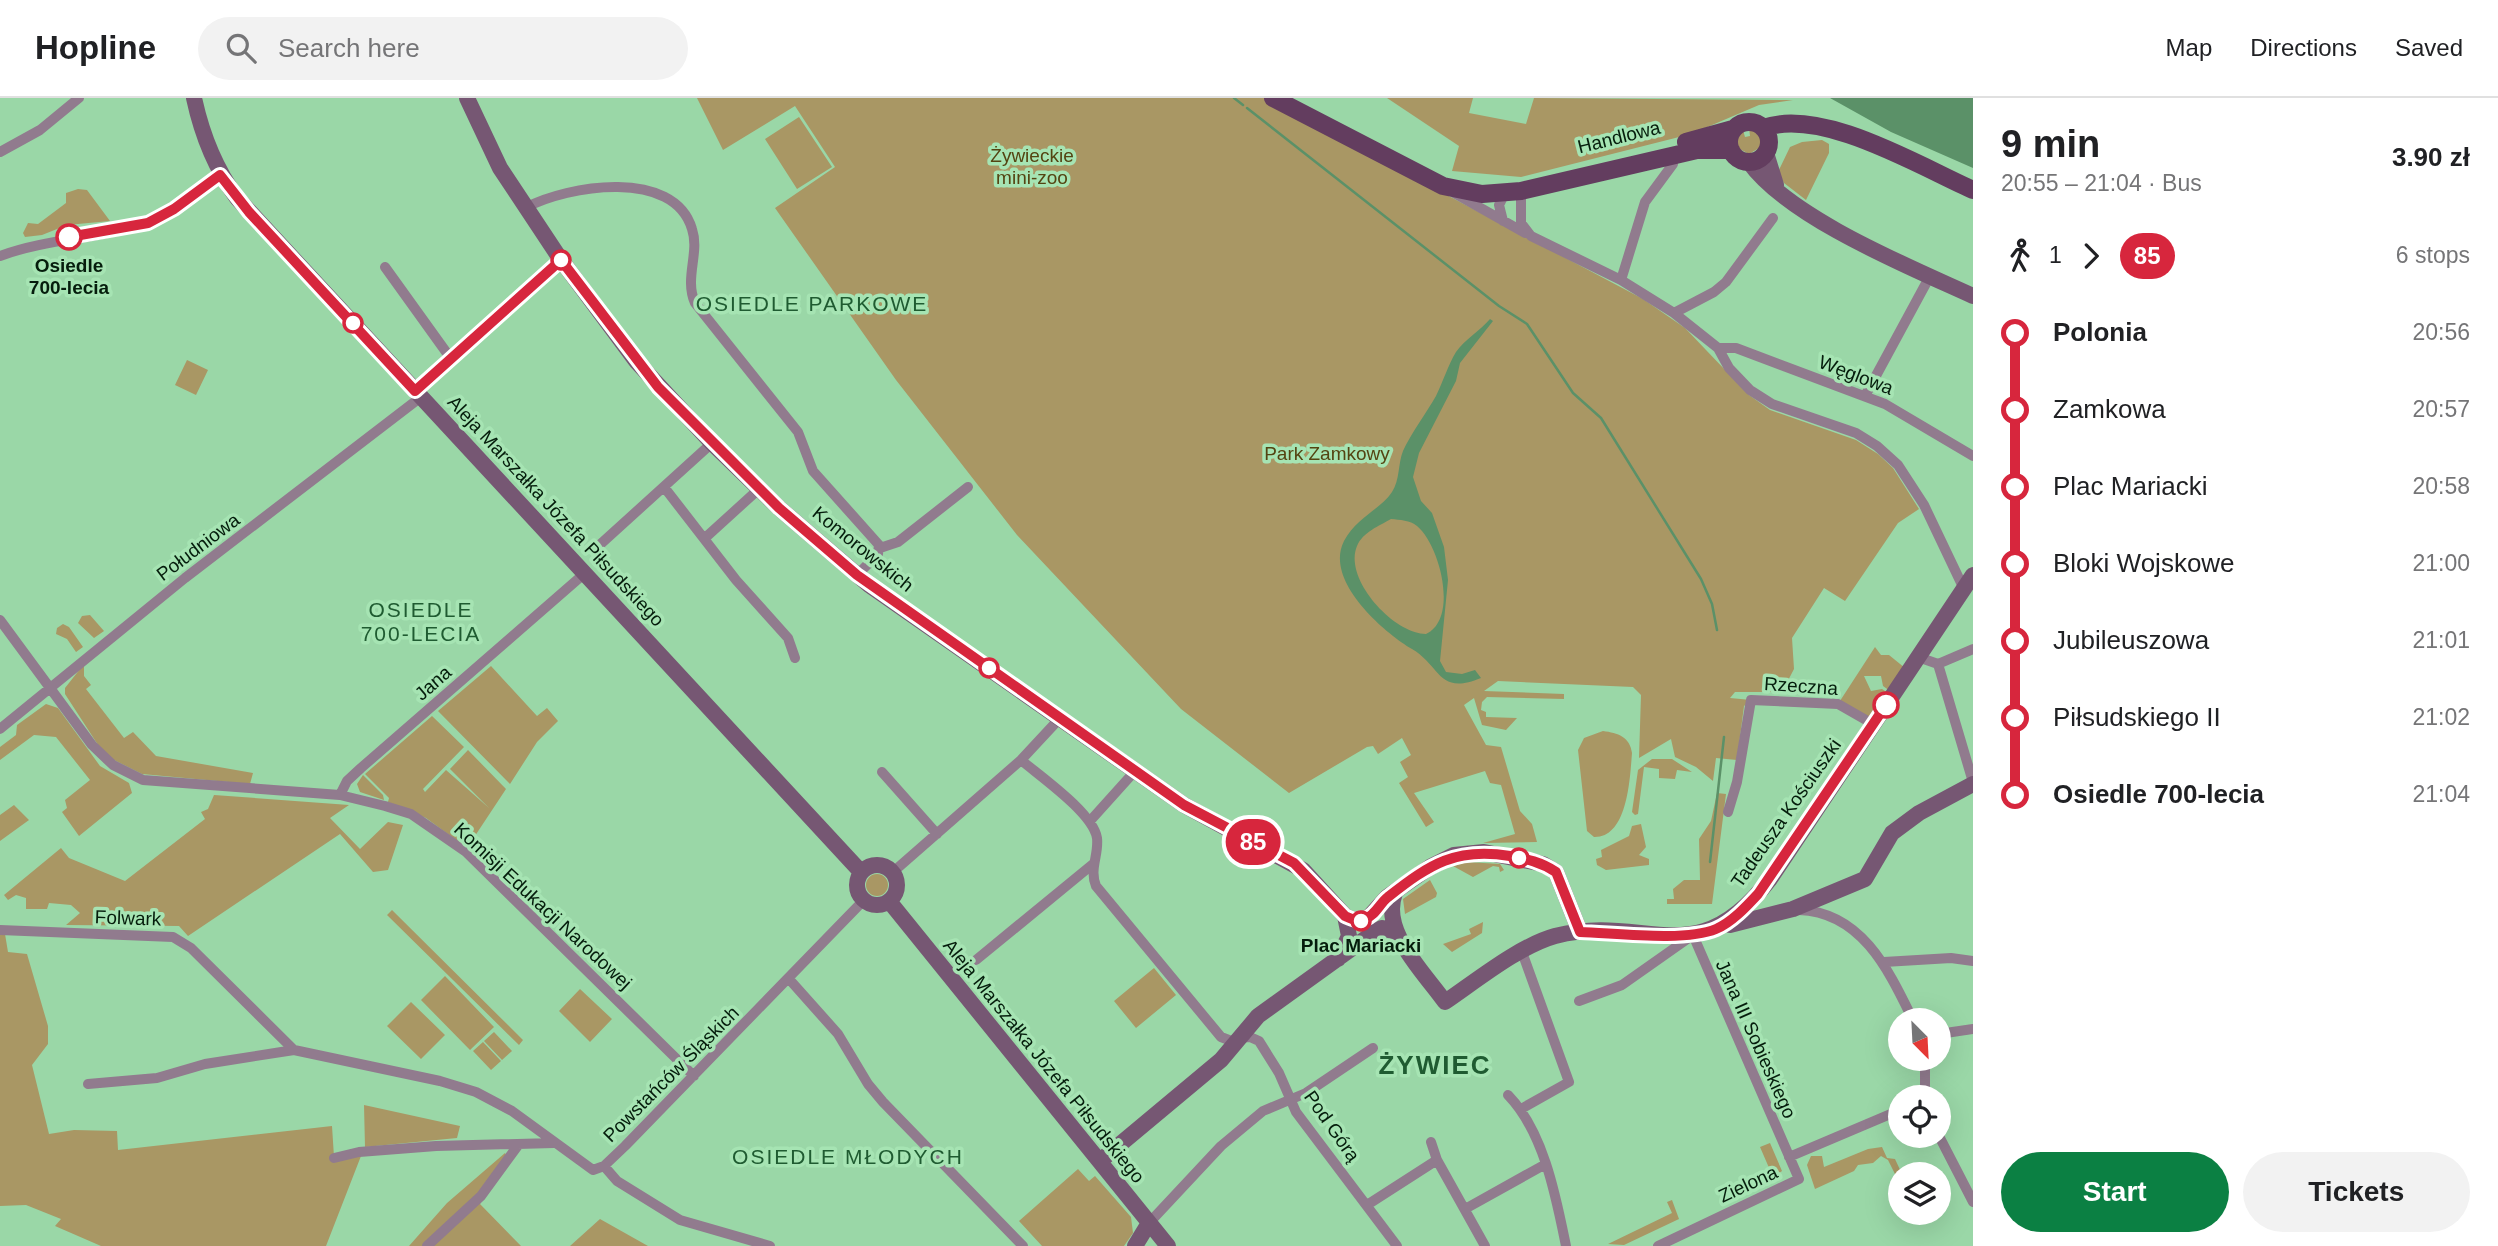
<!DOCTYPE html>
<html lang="en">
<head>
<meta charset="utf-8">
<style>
	:root { --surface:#fff; --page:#f2f2f2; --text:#202124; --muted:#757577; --line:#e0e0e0; --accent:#0b8043 }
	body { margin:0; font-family:Helvetica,sans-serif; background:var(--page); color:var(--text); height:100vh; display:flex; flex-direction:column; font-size:26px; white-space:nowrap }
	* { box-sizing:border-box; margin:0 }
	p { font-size:23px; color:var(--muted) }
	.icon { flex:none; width:38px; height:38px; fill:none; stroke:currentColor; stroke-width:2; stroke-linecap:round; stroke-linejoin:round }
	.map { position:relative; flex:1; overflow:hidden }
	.details { display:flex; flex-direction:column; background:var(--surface); width:525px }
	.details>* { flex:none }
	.badge { padding:0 14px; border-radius:23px; font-size:24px; line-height:46px }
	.needle { width:46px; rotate:156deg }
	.fabs { position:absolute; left:1888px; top:910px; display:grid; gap:14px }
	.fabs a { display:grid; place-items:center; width:63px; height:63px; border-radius:50%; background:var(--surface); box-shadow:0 7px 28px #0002; font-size:35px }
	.map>.badge { position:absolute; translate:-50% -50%; box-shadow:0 0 0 4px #fff }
	.legs { display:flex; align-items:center; gap:10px; height:77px; padding:0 28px; font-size:23px }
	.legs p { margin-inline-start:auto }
	.overview { display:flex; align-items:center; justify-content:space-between; height:119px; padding:0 28px }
	h1 { font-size:38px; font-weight:700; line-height:52px }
	.action { display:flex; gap:14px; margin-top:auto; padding:14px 28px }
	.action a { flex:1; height:80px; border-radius:42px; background:var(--accent); color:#fff; font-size:28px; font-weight:700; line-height:80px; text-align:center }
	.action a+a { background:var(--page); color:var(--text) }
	ul { padding:0 28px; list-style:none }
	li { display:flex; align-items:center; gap:24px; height:77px; font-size:26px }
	li i { display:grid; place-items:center; width:10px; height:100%; margin:0 9px; background:currentColor }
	li i::after { content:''; width:18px; height:18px; margin:-9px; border:5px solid; border-radius:50%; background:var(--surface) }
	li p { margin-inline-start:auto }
	li:first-child i { background:linear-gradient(#0000 50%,currentColor 0) }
	li:last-child i { background:linear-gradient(currentColor 50%,#0000 0) }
	header { display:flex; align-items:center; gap:42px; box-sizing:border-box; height:98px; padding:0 35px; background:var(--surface); border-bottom:2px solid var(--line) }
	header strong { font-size:33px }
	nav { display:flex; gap:38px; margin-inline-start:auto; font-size:24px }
	.search { width:490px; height:63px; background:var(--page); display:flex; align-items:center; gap:18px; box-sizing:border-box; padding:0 24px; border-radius:38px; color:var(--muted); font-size:26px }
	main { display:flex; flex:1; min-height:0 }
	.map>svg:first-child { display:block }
	.green { fill:#a99764 }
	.water { fill:#5b9168; fill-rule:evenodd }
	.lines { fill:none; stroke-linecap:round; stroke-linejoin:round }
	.stream { stroke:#5b9168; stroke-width:2.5 }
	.street { stroke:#917b8e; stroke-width:10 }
	.secondary { stroke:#765773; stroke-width:16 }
	.primary { stroke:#633d5f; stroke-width:18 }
	.line-1-casing { stroke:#fff; stroke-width:16 }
	.line-1 { stroke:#d7263d; stroke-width:10 }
	.stop-1-dot { fill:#fff; stroke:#d7263d; stroke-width:3.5 }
	.labels { text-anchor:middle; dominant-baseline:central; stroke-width:7; stroke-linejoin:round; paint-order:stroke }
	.street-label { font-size:19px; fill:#051d0c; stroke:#a6e4b3 }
	.park-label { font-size:19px; fill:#544412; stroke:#a6e4b3 }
	.stop-label { font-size:19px; font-weight:bold; fill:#051d0c; stroke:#a6e4b3 }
	.neighbourhood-label { font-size:21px; letter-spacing:2px; fill:#1f5b31; stroke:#a6e4b3 }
	.district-label { font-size:26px; font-weight:bold; letter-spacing:2px; fill:#1f5b31; stroke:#a6e4b3 }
</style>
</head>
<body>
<header>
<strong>Hopline</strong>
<div class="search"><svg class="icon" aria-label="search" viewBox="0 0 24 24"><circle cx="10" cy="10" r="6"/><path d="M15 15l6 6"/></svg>Search here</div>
<nav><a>Map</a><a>Directions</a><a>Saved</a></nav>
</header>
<main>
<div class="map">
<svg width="1973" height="1148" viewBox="0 0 1973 1148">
	<rect width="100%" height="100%" fill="#9ad7a7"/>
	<path class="green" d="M697,0H1264L1643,201L1685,230L1749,297L1770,312L1856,342L1878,356L1893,370L1919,411L1898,425L1845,503L1824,490L1792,540L1794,571L1782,594H1735L1730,600L1751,602L1744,608L1737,662L1716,660L1713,683L1696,669L1675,659L1671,641L1639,660L1641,597L1633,589L1498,583L1484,593L1564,596V601L1487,599L1482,604L1481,612L1486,614V619L1517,620L1506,632L1482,627L1474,600L1464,607L1486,647L1501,649L1520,713L1532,726L1537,744L1483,745L1515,736L1501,687L1490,685L1485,673L1414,695L1434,724L1426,729L1399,685L1408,679L1400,664L1411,657L1402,640L1378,656L1373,648L1367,649L1289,695L1181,611L1017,437L896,282L775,110L835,69L795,8L723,52Z
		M1387,0H1473L1469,15L1526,26L1534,0L1793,2L1759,7L1691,36L1521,79L1452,73L1459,48Z
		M799,19L832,69L797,91L765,41Z
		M1749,30C1759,32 1763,40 1759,50L1749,56L1738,50L1736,43L1743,32L1745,39L1750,38Z
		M1822,42L1829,46V55L1806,102L1784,85L1778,74L1790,49L1802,44Z
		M78,91L87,92L110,123L67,127L42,137L25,139L23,135L28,125L38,126L66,105V95Z
		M187,262L208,272L196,297L175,287Z
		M90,517L104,533L94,540L78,525L82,518Z
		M63,526L69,529L83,549L76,554L67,541L56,536L57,530Z
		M1875,549L1881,557H1889L1905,570L1890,593L1883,588L1881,578H1864L1871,593L1882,591L1888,595L1869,623L1838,606Z
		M84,566V578L91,587L86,591L124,640L133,634L156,658L253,675L250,686L142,676L112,661L100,650L65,596V590Z
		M491,568L537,618L547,610L558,623L537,644L510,686L438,613Z
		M46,606L58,610L100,668L129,685L132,695L79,738L62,714L67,710L65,702L90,682L56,639L34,637L0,662V649L16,637L17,627Z
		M432,618L464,649L423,691L425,694L446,672L489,710L450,671L468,652L506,691L467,750L426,720L388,704L389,700L365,676Z
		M1603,633C1618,635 1630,639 1632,655C1630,679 1628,740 1594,739L1587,733L1578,652L1584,640Z
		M1652,661H1672L1692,674L1677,672L1675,681L1659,680V671L1644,669L1638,716L1635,717L1632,714L1638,672Z
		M363,677L383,697L384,702L360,694L357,686Z
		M1717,695L1726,696L1712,806H1667V801H1674L1673,791L1684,782H1700L1699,741L1711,723Z
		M214,697L349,707L330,720L360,751L388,724L403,727L388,772L373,774L340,736L188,838L179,828L66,827L80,815L71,807L49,805L47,811H26V800L16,797L8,802L4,797L61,750L69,760L125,783L205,721L201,714L208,711Z
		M14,707L29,722L0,743V717Z
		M1641,726L1646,749L1639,757L1649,761V767L1606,772L1597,767L1596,761L1602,759L1601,752L1629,738L1632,728Z
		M1467,764L1500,766L1504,772L1500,774L1499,769L1493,768L1473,779L1453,768Z
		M866 787a11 11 0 1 1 22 0a11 11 0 1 1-22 0Z
		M1430,782L1437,795L1436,799L1405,816L1403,801Z
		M392,812L523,942L519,947L387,817Z
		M1483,824L1482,835L1452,854L1443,846L1471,836L1469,831Z
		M0,836H5L8,854L27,856L48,928V946L32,967L49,1036L74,1032L117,1033L118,1052L332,1028L334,1059L361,1058L326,1148H101L55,1128L61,1121L26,1107L0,1108Z
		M1154,870L1176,897L1136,930L1114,903Z
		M445,878L494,929L470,952L421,902Z
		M580,891L612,921L590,944L559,913Z
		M411,904L445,937L421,961L387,928Z
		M494,934L512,953L502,962L484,943Z
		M483,944L501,963L491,972L473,953Z
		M364,1007L460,1028L457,1040L365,1049Z
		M1770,1045L1782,1073L1773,1079L1760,1049Z
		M1882,1049L1887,1060L1895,1061L1902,1076L1900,1086L1888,1062L1881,1058L1873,1065L1858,1067L1854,1073L1815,1091L1807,1067L1811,1058H1822L1824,1069L1868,1051Z
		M505,1055L508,1062L480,1106L521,1148H409L447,1105Z
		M1078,1071L1089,1083L1095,1078L1131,1119L1133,1135L1124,1148H1042L1019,1123Z
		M1672,1102L1679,1121L1624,1147L1608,1146L1672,1115L1667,1104Z
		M600,1121L648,1148H570Z"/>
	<path class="water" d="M1830,0H1973V70L1891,34Z
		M1490,221L1493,223L1460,265L1456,283L1419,355L1413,379L1421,403L1432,415L1444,449L1448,482L1440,563L1446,574L1462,576L1475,572L1481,580C1438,598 1441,568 1412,551C1382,533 1324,482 1344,443C1357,419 1381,411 1392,394C1400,382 1398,365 1403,353C1410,337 1427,314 1436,298C1443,284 1448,267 1456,254C1464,242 1480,233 1490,221ZM1391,421C1400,422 1410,422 1417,428C1440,447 1459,521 1426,536C1394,536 1343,481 1357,448C1363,434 1379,428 1391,421Z"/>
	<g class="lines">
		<path class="stream" d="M1234,0L1243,7
			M1247,10L1499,208L1527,226L1573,295L1601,320L1701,481L1712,506L1717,532
			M1710,764L1724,639"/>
		<path class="street" d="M0,54L40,32L79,0
			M1518,90L1521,93V125L1531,138L1621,182L1674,215L1718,250L1729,270L1750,292L1772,306L1856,335L1877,348L1898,367L1924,407L1964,491
			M1454,95L1525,135
			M525,110C568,87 674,70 692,131C700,155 684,180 695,205L798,334L813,373L879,447L878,456L857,477
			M1503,123L1499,107L1506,93
			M0,158C48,140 100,141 148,125C174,116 198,93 220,77
			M385,169L449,258L415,293
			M1621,182L1645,104L1673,66
			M1674,215L1714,194L1726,184L1773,120
			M1718,250H1736L1885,306L1973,358
			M446,263L561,162
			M1865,298L1930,178
			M664,389L736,482L788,540L795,560
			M705,440L760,390
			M880,450L898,444L968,389
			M594,452L712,345
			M0,522L92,647L113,667L143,682L340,697L385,708L411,716L466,754L694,978
			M1918,559L1938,566L1973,551
			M1938,566L1973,684
			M0,631L185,480L421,299
			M1021,662C1041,679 1093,715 1097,740C1099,757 1089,771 1096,788L1221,939L1234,944
			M882,674L937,736
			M340,697L347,683L361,670L585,475
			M1728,714L1737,684L1751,602L1838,606L1873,626
			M1090,723L1135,673
			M893,774L1021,662L1061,619
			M1799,812C1862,814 1889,873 1913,922
			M0,832L173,839L191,850L294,952L440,983L476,994L512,1013L593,1072L604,1068L625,1048L864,802
			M976,862L1093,766
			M1884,864L1951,860L1973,863
			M789,881L838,936L868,986L883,1004L1023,1148
			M1579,903L1622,887L1693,837L1799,1081L1658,1148
			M1939,936L1973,931
			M1237,940L1250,939L1259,943L1279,975L1296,1014L1397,1148
			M1925,961V999
			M88,986L157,980L205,966L294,952
			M1508,997C1544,1034 1556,1099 1566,1148
			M1521,1011L1569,984L1522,854
			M1939,1038L1973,1104
			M1431,1044L1437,1062L1485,1148
			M1789,1059L1900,1012
			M334,1060L359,1054L436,1048L554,1045
			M604,1068L617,1083L680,1122L770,1148
			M1367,1107L1437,1062
			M1465,1111L1544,1067
			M1149,1125L1221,1048L1263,1013L1306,995L1373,950
			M427,1148L481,1098L519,1046"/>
		<path class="secondary" d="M194,0C202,37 215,70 237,100L861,774
			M467,0L500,70L559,159L636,263L712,345L779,410L869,487L1184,707L1303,772L1345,818L1349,838L1338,861
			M1766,55L1776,87
			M1749,64C1789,120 1910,169 1973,198
			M857 787a20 20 0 1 1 40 0a20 20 0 1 1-40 0Z
			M1395,795C1380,833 1424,874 1445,904C1476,883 1519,848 1555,838C1647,814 1694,879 1770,781L1973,477
			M889,803L1168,1148
			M1345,818L1354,822L1368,820L1387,799L1430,769L1454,757L1484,754L1543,766L1556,774L1580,834
			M1730,827L1793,811L1865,781L1892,735L1919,715L1973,686
			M1100,1063L1221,962L1258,918L1376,833L1382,830L1396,834
			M1135,1148L1149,1125"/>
		<path class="primary" d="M1273,0L1443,88L1482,96L1521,93L1697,52H1731
			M1729 44a20 20 0 1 1 40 0a20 20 0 1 1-40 0Z
			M1763,30C1822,9 1919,68 1973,92
			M1686,44L1733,31"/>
	</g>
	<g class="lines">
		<g class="line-1-casing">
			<path id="line-1" d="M69,139L148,125L174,111L220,77L249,114L415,293L561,162L658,289L779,410L857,477L1184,707L1294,765L1345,818C1352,821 1357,824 1365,821C1375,818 1380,805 1388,799C1430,766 1456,749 1510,758C1527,761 1541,764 1556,774L1580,834C1615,835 1685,844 1716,831C1732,824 1746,809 1758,796L1886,607"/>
		</g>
		<use href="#line-1" class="line-1"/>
	</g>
	<g class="stop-1-dot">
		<circle cx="69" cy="139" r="12"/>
		<circle cx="561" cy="162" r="9"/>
		<circle cx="353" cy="225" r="9"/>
		<circle cx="989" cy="570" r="9"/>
		<circle cx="1886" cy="607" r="12"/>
		<circle cx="1519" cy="760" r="9"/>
		<circle cx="1361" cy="823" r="9"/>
	</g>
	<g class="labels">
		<g class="street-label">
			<text transform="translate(1619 39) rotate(-14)">Handlowa</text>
			<text transform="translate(1856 277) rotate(21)">Węglowa</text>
			<text transform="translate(556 413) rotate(47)">Aleja Marszałka Józefa Piłsudskiego</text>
			<text transform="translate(198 449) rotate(-37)">Południowa</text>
			<text transform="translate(863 451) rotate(39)">Komorowskich</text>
			<text transform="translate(433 585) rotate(-41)">Jana</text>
			<text transform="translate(1801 588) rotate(4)">Rzeczna</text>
			<text transform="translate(1786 715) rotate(-55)">Tadeusza Kościuszki</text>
			<text transform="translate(543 808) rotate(43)">Komisji Edukacji Narodowej</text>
			<text transform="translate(128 820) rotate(2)">Folwark</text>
			<text transform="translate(1756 941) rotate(66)">Jana III Sobieskiego</text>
			<text transform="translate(1044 963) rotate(51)">Aleja Marszałka Józefa Piłsudskiego</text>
			<text transform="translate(671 976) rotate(-45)">Powstańców Śląskich</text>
			<text transform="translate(1332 1028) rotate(55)">Pod Górą</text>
			<text transform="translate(1748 1086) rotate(-25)">Zielona</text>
		</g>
		<g class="park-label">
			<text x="1032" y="57">Żywieckie<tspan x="1032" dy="22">mini-zoo</tspan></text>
			<text x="1327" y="355">Park Zamkowy</text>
		</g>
		<g class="stop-label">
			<text x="69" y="167">Osiedle<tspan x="69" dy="22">700-lecia</tspan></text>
			<text x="1361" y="847">Plac Mariacki</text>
		</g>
		<g class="neighbourhood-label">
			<text x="812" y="205">OSIEDLE PARKOWE</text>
			<text x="421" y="511">OSIEDLE<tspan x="421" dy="24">700-LECIA</tspan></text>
			<text x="848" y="1058">OSIEDLE MŁODYCH</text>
		</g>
		<g class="district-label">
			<text x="1435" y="967">ŻYWIEC</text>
		</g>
	</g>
</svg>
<div class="fabs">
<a><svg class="needle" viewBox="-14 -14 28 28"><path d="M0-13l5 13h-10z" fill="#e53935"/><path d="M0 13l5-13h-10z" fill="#757577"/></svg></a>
<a><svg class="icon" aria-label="locate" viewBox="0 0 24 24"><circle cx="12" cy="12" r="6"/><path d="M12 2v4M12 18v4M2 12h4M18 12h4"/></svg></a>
<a><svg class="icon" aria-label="layers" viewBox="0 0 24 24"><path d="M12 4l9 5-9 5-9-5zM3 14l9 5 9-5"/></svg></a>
</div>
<b class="badge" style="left:1253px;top:744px;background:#d7263d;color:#fff">85</b>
</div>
<section class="details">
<div class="overview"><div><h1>9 min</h1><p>20:55 – 21:04 · Bus</p></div><b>3.90 zł</b></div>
<div class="legs"><svg class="icon" aria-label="walk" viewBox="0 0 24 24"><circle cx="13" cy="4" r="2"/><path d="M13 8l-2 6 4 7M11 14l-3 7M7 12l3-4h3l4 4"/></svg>1<svg class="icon" aria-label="forward" viewBox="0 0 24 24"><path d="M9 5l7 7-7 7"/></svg><b class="badge" style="background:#d7263d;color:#fff">85</b><p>6 stops</p></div>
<ul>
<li><i style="color:#d7263d"></i><b>Polonia</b><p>20:56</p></li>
<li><i style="color:#d7263d"></i><span>Zamkowa</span><p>20:57</p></li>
<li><i style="color:#d7263d"></i><span>Plac Mariacki</span><p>20:58</p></li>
<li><i style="color:#d7263d"></i><span>Bloki Wojskowe</span><p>21:00</p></li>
<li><i style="color:#d7263d"></i><span>Jubileuszowa</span><p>21:01</p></li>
<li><i style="color:#d7263d"></i><span>Piłsudskiego II</span><p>21:02</p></li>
<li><i style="color:#d7263d"></i><b>Osiedle 700-lecia</b><p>21:04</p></li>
</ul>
<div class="action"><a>Start</a><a>Tickets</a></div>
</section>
</main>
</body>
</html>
